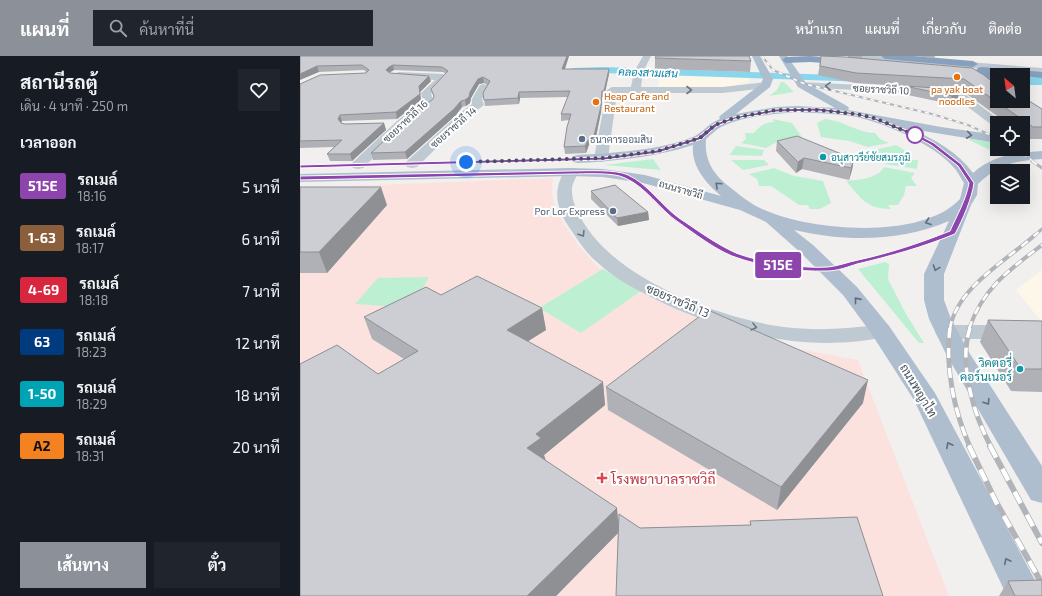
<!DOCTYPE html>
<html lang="th">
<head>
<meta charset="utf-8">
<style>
	:root { --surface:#171b24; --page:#20242c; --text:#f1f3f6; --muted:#9ea1a6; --accent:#8c9099 }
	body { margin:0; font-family:"Exo 2",Sarabun,sans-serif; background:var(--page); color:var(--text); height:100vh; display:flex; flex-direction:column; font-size:15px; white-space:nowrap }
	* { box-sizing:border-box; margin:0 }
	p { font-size:13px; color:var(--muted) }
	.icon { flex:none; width:22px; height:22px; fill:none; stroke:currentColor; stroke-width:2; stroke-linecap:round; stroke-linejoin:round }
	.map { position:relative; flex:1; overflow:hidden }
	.sheet { display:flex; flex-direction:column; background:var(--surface); width:300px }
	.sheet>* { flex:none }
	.badge { padding:0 8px; border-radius:3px; font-size:14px; line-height:26px }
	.needle { width:26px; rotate:331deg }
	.buttons { position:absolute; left:690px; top:12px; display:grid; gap:8px }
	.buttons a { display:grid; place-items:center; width:40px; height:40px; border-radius:0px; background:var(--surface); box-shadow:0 4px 16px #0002; font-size:20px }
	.you { position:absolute; width:20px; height:20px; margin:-10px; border:3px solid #fff; border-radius:50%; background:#1a73e8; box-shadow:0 0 0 6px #1a73e833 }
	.map>.badge { position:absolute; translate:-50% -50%; box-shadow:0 0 0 2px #fff }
	h2 { padding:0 20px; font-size:15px; line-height:36px }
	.round { display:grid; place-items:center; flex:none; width:42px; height:42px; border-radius:0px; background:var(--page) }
	.head { display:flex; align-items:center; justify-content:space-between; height:68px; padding:0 20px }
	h1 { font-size:19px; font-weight:700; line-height:30px }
	.primary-button { display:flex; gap:8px; margin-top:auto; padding:8px 20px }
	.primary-button a { flex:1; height:46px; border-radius:0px; background:var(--accent); color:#fff; font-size:16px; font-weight:700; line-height:46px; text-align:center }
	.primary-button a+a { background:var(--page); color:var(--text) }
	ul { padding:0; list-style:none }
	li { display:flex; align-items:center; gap:12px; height:52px; padding:0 20px }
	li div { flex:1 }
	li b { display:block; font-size:15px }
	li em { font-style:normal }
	li .badge { min-width:44px; font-weight:700; text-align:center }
	header { display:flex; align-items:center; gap:24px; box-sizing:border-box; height:56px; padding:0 20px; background:var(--accent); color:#fff }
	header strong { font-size:19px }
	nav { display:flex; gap:22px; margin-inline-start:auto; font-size:14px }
	.search { width:280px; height:36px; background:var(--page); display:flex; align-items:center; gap:10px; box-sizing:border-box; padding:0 14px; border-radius:0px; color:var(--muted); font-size:15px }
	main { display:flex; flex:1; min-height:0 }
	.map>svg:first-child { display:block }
	.commercial { fill:#fcf7e8 }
	.medical { fill:#fbe2df }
	.green { fill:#bdf0d2 }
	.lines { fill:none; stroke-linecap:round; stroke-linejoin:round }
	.canal { fill:#89d6ed; fill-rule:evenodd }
	.minor { fill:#bfc9d1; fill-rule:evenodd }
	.tertiary { fill:#bfc9d1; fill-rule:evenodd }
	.primary { fill:#aebece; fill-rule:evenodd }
	.motorway { fill:#86a0be; fill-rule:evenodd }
	.rail-far4-casing { stroke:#b1b4b9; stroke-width:2 }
	.rail-far3-casing { stroke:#b1b4b9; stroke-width:3 }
	.rail-far2-casing { stroke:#b1b4b9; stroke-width:4 }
	.rail-far1-casing { stroke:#b1b4b9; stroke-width:5 }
	.rail-casing { stroke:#b1b4b9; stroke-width:6 }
	.rail-far4 { stroke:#fff; stroke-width:1.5; stroke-dasharray:4; stroke-linecap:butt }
	.rail-far3 { stroke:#fff; stroke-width:2; stroke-dasharray:6; stroke-linecap:butt }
	.rail-far2 { stroke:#fff; stroke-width:2.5; stroke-dasharray:8; stroke-linecap:butt }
	.rail-far1 { stroke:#fff; stroke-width:3.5; stroke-dasharray:10; stroke-linecap:butt }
	.rail { stroke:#fff; stroke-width:4.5; stroke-dasharray:13; stroke-linecap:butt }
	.wall { fill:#afb1b6 }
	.shaded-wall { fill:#8f9094 }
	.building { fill:#ccced4; stroke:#8f9094 }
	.oneway { stroke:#6b7680 }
	.oneway2 { stroke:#616d79 }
	.line { fill:#8e44ad; stroke:#fff }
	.walk { stroke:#47525d; stroke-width:4; stroke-dasharray:0 7.2 }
	.food-dot { fill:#e8710a; stroke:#fff; stroke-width:1.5 }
	.stop-dot { fill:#fff; stroke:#8e44ad; stroke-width:2 }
	.service-dot { fill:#5c6f8a; stroke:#fff; stroke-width:1.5 }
	.culture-dot { fill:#0f9aa8; stroke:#fff; stroke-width:1.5 }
	.health-dot { fill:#e0444e; stroke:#fff; stroke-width:1.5 }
	.labels { text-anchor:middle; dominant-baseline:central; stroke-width:4; stroke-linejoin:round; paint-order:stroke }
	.far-street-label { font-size:10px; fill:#47525d; stroke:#fff }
	.far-food-label { font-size:10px; fill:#c56008; stroke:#fff }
	.far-service-label { font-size:10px; fill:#4e5e75; stroke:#fff; text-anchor:start }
	.far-culture-label { font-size:10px; fill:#0d838f; stroke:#fff; text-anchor:start }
	.far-water-label { font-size:11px; font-style:italic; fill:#0a80a4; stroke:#fff }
	.street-label { font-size:12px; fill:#47525d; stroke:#fff }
	.culture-label { font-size:12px; fill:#0d838f; stroke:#fff; text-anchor:end }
	.near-health-label { font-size:14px; fill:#be3a42; stroke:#fff; text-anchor:start }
</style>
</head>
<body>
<header>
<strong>แผนที่</strong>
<div class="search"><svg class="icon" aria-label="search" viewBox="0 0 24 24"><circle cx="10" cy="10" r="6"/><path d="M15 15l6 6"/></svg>ค้นหาที่นี่</div>
<nav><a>หน้าแรก</a><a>แผนที่</a><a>เกี่ยวกับ</a><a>ติดต่อ</a></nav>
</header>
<main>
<section class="sheet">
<div class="head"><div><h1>สถานีรถตู้</h1><p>เดิน · 4 นาที · 250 m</p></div><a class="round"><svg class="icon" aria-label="heart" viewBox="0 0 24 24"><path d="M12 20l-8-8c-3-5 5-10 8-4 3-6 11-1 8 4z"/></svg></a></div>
<h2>เวลาออก</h2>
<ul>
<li><span class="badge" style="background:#8e44ad;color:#fff">515E</span><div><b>รถเมล์</b><p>18:16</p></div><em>5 นาที</em></li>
<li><span class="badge" style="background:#8b5e3c;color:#fff">1-63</span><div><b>รถเมล์</b><p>18:17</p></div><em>6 นาที</em></li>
<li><span class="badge" style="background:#d7263d;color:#fff">4-69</span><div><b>รถเมล์</b><p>18:18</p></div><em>7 นาที</em></li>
<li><span class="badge" style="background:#003b80;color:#fff">63</span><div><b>รถเมล์</b><p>18:23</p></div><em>12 นาที</em></li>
<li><span class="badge" style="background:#00a3b4;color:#fff">1-50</span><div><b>รถเมล์</b><p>18:29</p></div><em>18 นาที</em></li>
<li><span class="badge" style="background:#f58220;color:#111">A2</span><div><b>รถเมล์</b><p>18:31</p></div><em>20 นาที</em></li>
</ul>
<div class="primary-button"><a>เส้นทาง</a><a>ตั๋ว</a></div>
</section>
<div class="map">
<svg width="742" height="540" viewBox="0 0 742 540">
	<rect width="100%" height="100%" fill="#f2efef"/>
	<path class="commercial" d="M359,19L449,21V26L427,31H358Z
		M742,214V266L716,234Z"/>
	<path class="medical" d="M253,122L252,138L256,155L277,188L298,211L346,239L417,272L492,292L558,304L649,540H0V132Z"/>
	<path class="green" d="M481,26H484L494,36L469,40L477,34Z
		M473,63L492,67L502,81L477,86L466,92L441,87L446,83L445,77H454C460,70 465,66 474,66Z
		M525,63C542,64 558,77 575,77L580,83L589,87L568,91L549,85L521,81L517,67Z
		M671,83L697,87V93H701L692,95L669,84Z
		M596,89L613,99H581L574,94Z
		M436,90L464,94L462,100L430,99Z
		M353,103L361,114L304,109Z
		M584,103L618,104L617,113L585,108L586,106Z
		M431,104H464L469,109L443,114Z
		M584,111L615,117L611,122L617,130H606L604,139L598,149H588L591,153C566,153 561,142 546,125C557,124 578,123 584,111Z
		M474,112L494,120L523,125L531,147L520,153H510L508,149H499L471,130H459L457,123L449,118Z
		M585,206L589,208L588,223L606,258L624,287H619L558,213Z
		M303,213L341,235L281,277L239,252Z
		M129,221L112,252L55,248L78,222Z"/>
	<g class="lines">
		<path class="canal" d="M304,11L567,20L571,21L573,23L571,25L567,26L304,17L273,18L267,15L273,12Z
			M657,21H697V29L653,27L651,25L653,23Z
			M723,21H742V29H723Z"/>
		<path class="minor" d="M343,0H351L343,16L341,31H423L466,26L471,29L466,32L423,37H317L308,102L306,105L301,106L296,105L294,102L307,34L312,31H331L334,16Z
			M99,16L143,18L148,21L131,38L134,46L133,48L105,71L63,112L58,113L53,112L51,109L53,106L97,65L123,45L121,37L135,24L96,21L94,19L96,17Z
			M502,26L657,34L661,35L703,67H697V71L693,70L652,39L498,31L497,29Z
			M184,28L189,31L182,43L184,49L168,61L117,111L112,112L107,111L105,108L107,105L160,57L172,48V43L180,29Z
			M271,112L276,113L278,116C276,122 271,129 272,136C272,146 278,156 282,164C316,224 419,262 484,271C516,275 549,273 581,268L589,270L592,275L589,280C509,299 420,277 349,240C331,231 313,221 298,207C287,198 279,186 271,174C257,154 251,135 266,113Z
			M646,269H742V283H646L638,281L635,276L638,271Z"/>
		<path class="tertiary" d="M560,0H595L742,12V18L564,3Z"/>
		<path class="primary" d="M452,0H460L473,23L470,31L436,58L476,51L498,50L535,52L498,31L479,0H487L506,27L547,50L549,52L548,54L641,71L697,79V87L611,73C634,83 658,96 673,117C692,99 716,97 742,95V103C714,105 699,108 678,128L677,139L671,149L644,218V244L651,263L670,298L742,410V447L731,444L646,298L629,263L624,244V218L649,165C599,186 547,186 494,174L513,189L557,231L589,270L635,337L737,528L742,540H707L614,344L571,277L543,239L501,197L466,166L440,154L343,127L303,121L271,120L0,126V118L271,112L303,113L345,119L421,140C405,126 391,110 393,89C356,101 317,105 278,107L273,106L271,103L273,100L278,99C312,97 364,94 395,80C404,75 409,67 420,63L419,61L421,59L461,28L463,23ZM498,56C521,58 547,57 568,64C595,72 638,91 656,114C659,118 661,123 664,127L660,143C622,184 514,175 467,155C453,150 442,141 431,132C414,119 404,105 406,83C411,79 415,74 421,71C444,60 473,58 498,56Z"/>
		<path class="motorway" d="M510,0L550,3L555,6L550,9L510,6L486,7L482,4L486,1Z
			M581,0H614L673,5L678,8L673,11L585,3Z
			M681,11L742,16V22L723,20V19H697V23L654,20L649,17L654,14L678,16L676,14L678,12Z"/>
		<g class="rail-far4-casing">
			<path id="rail-far4" d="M462,0L473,14L505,28L632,58L668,69L697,82
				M717,93L734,106"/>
		</g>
		<g class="rail-far3-casing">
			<path id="rail-far3" d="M732,105L742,112
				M734,180L742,173"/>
		</g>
		<g class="rail-far2-casing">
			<path id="rail-far2" d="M650,273C656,232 707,204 735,179
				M669,273C683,232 709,214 742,189"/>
		</g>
		<g class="rail-far1-casing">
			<path id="rail-far1" d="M650,272C645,312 654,355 670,391
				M670,272C658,308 674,359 691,391"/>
		</g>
		<g class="rail-casing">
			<path id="rail" d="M669,390L696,446L742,528
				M690,390L742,487"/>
		</g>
		<use href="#rail-far4" class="rail-far4"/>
		<use href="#rail-far3" class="rail-far3"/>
		<use href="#rail-far2" class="rail-far2"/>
		<use href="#rail-far1" class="rail-far1"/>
		<use href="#rail" class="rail"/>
	</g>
	<path class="wall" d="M0,0H269L265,13H309V18L304,41H302L301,56L295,86H290L286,97L265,98L264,91L269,64L261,65V58L268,41L220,42L219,48L185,50L183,37L187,29L184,27L179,28L171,42L170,47L166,50L162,51L156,59L107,103L73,104L71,97L133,43L134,41L131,33L146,18L143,16L94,14L89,17L131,25L120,36L121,44L97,63L42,65L41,67L45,68L84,67L86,74L52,105H30L27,98L34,91L0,92V28L66,17V16L64,14L19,16Z
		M521,0L548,1V0H562V2L695,28L742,53V83H729L723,78V67H707L661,34L654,33L659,37L657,45L650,48L603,38L605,30L633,32L555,27L518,19Z
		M613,0H635L634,2Z
		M355,2L451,5L450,16L355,13Z
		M477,85L554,103L552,114L549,124L502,113L496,117L476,95Z
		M0,131L87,149L27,217H0Z
		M291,135L348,156L349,164L318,170L291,143Z
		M177,220L242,252L246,274L227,285L303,326L305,349L244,399L245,405L317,452L318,473L319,458L340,472L450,469V465L557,461L583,540H316L318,477L256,540H0V308L37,289L78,318L104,303L72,283L64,261L126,231L141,239Z
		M688,264L742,265V336L711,335L680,286Z
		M306,331L563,347L477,454L308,354Z
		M708,525L742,540H699Z"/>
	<path class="shaded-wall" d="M267,0H269L263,18L262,13Z
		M93,9L94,14L90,16L88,19L86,14L89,11Z
		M17,10L19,16L0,24V18Z
		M309,13V18L304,41V35Z
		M129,20L131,25L120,36L121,44L97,63L96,56L119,30Z
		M183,21L184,27L179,28L171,42L170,47L166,50L165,44L178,23Z
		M302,35V41L301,56L295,86L294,80Z
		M219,36L220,42L219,48L218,42Z
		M659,37L657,45L650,48L652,40Z
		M161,45L162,51L156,59L107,103L105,96Z
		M40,59L42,65L40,70L38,63Z
		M84,67L86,74L52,105L50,98Z
		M290,80V86L286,97L285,90Z
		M504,102L502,113L496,117L498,106Z
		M554,103L552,114L549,124L551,112Z
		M81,131L87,149L27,217L19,196Z
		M348,156L349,164L318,170L317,162Z
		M242,252L246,274L211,296L207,274Z
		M568,324L563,347L477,454L481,431Z
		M303,326L305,349L244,399L246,405L227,392L236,378Z
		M317,452L319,476L256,540H227Z"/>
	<path class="building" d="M0,0H267L262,13H309L304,35H302L301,50L294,80H290L285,90L264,91L267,71L271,58H261L270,35L219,36L218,42L184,44L183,37L190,25L183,21L178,23L170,36L169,41L165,44L161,45L154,53L105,96L71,97L104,66L133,43L134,40L131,33L148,15L142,11L93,9L89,11L86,14L90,17L129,20L119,30L120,38L96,56L40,59L38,63L41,67L45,68L84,67L50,98H27L42,84L0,85V28L20,19L66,17L69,14L62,9L17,10L0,18Z
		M356,0H449L451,5L355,2Z
		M521,0L545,1L672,12L684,19L695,28H697V45H723V41L742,53V71H733L664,23L556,17L520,10Z
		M605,30L653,33L659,37L652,40Z
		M497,80L554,103L551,112L504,102L498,106L477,85Z
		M315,129L348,156L317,162L291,135Z
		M0,131H81L19,196H0Z
		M177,220L242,252L207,274L303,326L236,378L241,382L227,392L317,452L227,540H0V308L37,289L78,318L118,295L64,261L126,231L141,239Z
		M408,254L568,324L481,431L306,331Z
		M688,264L742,265V313H721Z
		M319,458L340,472L451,469L450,465L557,461L583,540H316Z
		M742,524V540H715L708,525Z"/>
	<defs><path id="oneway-chevron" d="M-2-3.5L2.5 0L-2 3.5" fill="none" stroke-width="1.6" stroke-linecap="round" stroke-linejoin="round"/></defs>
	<g class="oneway">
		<use href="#oneway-chevron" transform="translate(528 30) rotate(-177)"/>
		<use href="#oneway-chevron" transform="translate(389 34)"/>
		<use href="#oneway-chevron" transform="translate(282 178) rotate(58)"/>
		<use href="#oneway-chevron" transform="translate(454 271) rotate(14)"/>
	</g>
	<g class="oneway2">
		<use href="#oneway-chevron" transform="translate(669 79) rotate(8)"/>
		<use href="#oneway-chevron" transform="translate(418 129) rotate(-137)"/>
		<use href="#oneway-chevron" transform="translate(628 166) rotate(160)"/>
		<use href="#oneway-chevron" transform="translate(636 212) rotate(110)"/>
		<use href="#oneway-chevron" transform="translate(557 244) rotate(-129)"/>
		<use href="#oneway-chevron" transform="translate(687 346) rotate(58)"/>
		<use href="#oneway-chevron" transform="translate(649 389) rotate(-117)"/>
		<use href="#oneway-chevron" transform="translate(707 505) rotate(-117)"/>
	</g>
	<path class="line" d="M518,52L556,57L575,62L617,78L634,87L661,108L674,127C672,142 663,163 655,178C623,191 591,200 557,208C548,211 537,215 527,215C496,216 462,211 432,200C413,192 395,178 378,166C360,154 346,131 325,122C314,116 284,118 271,118L0,124V120L271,115C285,115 316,113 328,119C348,128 361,149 379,162C397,174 416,188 436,197C459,206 504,213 528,211C538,210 548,206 558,204C590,197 620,187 650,175C657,159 666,144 669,127L658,110L631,89L614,80L572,63L556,59L518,55L476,56L435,63L417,70L402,83L358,97L304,104L0,112V109L304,101L357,94L398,81L414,68L434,61L476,53Z"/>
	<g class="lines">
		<path class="walk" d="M166,106L304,102L358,95L400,82L415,69L434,62L476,54H518L556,58L574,62L615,79"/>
	</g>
	<g class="food-dot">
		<circle cx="657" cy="21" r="4"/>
		<circle cx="296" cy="46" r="4"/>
	</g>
	<circle class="stop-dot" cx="615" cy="79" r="8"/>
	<g class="service-dot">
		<circle cx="282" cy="83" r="4"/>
		<circle cx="313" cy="155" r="4"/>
	</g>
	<g class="culture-dot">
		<circle cx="523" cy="101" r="4"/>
		<circle cx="720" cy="313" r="4"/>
	</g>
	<path class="health-dot" d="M300 416h4v4h4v4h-4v4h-4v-4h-4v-4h4z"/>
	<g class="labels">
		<g class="far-street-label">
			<text transform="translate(581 33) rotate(3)">ซอยราชวิถี 10</text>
			<text transform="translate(105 65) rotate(-43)">ซอยราชวิถี 16</text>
			<text transform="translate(153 71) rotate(-41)">ซอยราชวิถี 14</text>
			<text transform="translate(381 133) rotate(16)">ถนนราชวิถี</text>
		</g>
		<g class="far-food-label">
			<text x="657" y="33">pa yak boat<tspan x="657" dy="12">noodles</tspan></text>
			<text x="304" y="40" text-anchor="start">Heap Cafe and<tspan x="304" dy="12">Restaurant</tspan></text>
		</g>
		<g class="far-service-label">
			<text x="290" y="83">ธนาคารออมสิน</text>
			<text x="305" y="155" text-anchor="end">Por Lor Express</text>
		</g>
		<g class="far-culture-label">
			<text x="531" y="101">อนุสาวรีย์ชัยสมรภูมิ</text>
		</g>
		<g class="far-water-label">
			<text transform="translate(348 16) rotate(2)">คลองสามเสน</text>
		</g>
		<g class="street-label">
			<text transform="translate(378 244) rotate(23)">ซอยราชวิถี 13</text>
			<text transform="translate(619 334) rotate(59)">ถนนพญาไท</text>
		</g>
		<g class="culture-label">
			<text x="712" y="306">วิคตอรี่<tspan x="712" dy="14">คอร์นเนอร์</tspan></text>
		</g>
		<g class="near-health-label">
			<text x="311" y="422">โรงพยาบาลราชวิถี</text>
		</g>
	</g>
</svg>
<div class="buttons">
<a><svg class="needle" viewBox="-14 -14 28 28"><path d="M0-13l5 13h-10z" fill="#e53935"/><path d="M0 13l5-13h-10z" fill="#9ea1a6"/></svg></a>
<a><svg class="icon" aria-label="locate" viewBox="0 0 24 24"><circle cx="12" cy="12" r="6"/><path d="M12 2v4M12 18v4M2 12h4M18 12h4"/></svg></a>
<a><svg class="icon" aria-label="layers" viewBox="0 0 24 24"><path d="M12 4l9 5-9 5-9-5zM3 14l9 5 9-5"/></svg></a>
</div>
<div class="you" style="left:166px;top:106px"></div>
<b class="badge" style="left:478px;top:209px;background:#8e44ad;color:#fff">515E</b>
</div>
</main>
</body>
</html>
